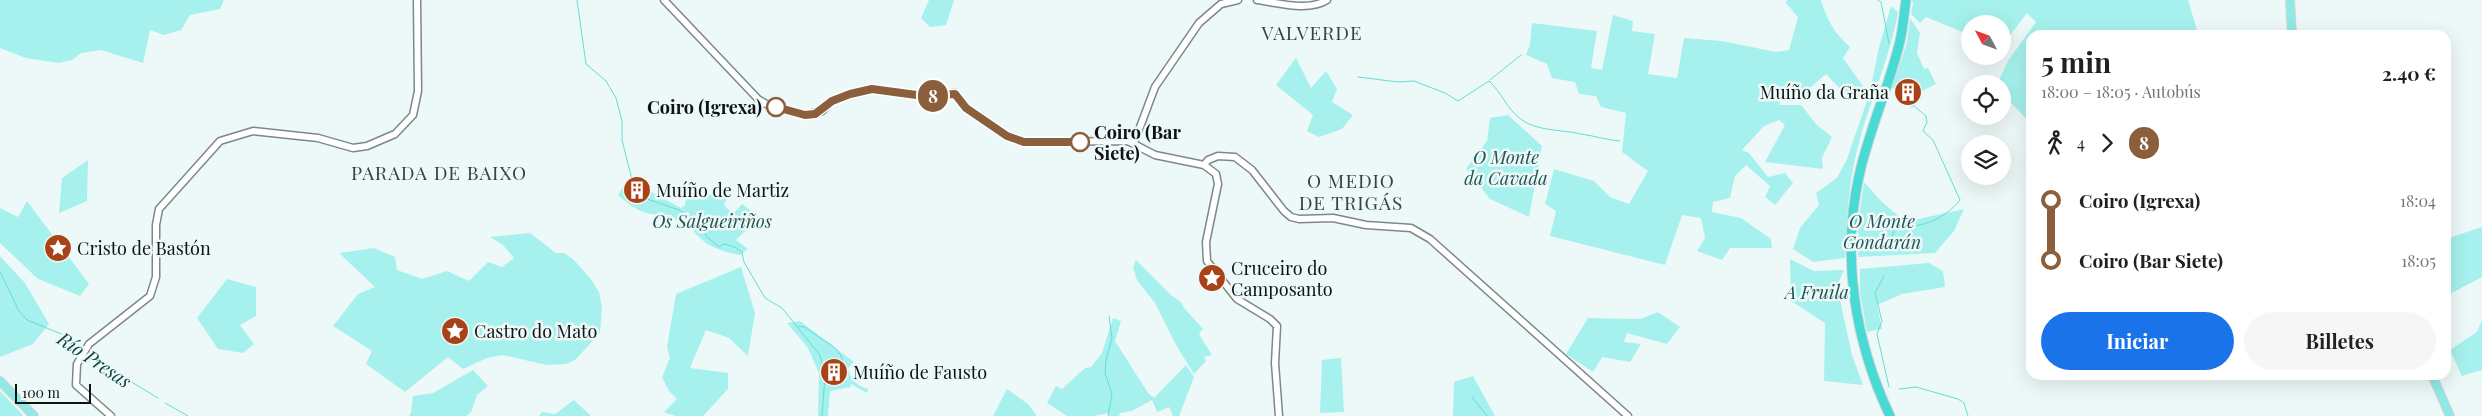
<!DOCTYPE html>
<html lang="es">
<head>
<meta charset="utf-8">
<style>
	:root { --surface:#fff; --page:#f6f6f6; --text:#202124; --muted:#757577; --accent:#1a73e8 }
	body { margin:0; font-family:"Playfair Display",serif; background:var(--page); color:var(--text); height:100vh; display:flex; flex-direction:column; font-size:19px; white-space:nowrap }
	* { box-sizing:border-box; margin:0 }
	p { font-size:16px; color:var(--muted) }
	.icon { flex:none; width:28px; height:28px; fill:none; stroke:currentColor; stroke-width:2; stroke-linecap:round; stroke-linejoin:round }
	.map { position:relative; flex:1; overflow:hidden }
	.details { position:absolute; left:2026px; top:30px; width:425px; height:350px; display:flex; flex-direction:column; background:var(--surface); border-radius:15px; box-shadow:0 5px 20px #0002 }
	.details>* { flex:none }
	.badge { padding:0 10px; border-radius:16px; font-size:18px; line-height:32px }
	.needle { width:32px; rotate:311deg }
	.fabs { position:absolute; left:1961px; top:15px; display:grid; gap:10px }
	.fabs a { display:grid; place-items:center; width:50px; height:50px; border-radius:50%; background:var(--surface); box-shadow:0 5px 20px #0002; font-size:25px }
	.scale { position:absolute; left:15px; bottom:12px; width:76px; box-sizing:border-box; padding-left:5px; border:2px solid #0e1212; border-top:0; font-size:14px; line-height:18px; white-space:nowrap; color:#0e1212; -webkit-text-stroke:4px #edf9f8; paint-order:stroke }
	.map>.badge { position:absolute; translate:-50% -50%; box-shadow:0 0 0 2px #fff }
	.legs { display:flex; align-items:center; gap:8px; height:55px; padding:0 15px; font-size:16px }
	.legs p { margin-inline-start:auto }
	.head { display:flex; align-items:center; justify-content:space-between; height:85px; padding:0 15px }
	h1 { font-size:28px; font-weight:700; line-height:38px }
	.action { display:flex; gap:10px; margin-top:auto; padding:10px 15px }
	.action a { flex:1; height:58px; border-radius:30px; background:var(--accent); color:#fff; font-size:20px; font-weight:700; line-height:58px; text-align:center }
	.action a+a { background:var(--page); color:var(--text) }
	ul { padding:0 15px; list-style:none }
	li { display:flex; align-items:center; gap:18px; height:60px; font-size:19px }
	li i { display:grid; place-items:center; width:8px; height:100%; margin:0 6px; background:currentColor }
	li i::after { content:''; width:12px; height:12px; margin:-6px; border:4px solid; border-radius:50%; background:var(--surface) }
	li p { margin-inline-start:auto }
	li:first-child i { background:linear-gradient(#0000 50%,currentColor 0) }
	li:last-child i { background:linear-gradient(currentColor 50%,#0000 0) }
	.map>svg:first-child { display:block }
	.green { fill:#a6f1ed }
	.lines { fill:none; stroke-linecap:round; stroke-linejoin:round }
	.stream { stroke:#65dcd6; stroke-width:1 }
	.minor-casing { stroke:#7d8887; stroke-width:9 }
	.major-casing { stroke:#d4d4d4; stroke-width:10 }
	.highway-casing { stroke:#d4d4d4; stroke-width:11 }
	.minor { stroke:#fff; stroke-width:6 }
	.major { stroke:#91e9e5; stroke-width:8 }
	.highway { stroke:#48dad4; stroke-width:9 }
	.line-1-casing { stroke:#fff; stroke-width:11 }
	.line-1 { stroke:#8b5e3c; stroke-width:8 }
	.stop-1-dot { fill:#fff; stroke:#8b5e3c; stroke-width:2.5 }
	.labels { text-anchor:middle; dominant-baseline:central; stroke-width:5; stroke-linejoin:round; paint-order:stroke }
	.poi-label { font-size:18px; fill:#0e1212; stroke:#edf9f8; text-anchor:start }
	.stop-label { font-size:18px; font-weight:bold; fill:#0e1212; stroke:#edf9f8; text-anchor:end }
	.park-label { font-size:18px; font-style:italic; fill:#215452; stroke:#edf9f8 }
	.neighbourhood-label { font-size:19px; letter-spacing:1px; fill:#384242; stroke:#edf9f8 }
	.water-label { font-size:19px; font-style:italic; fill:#0f4644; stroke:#edf9f8 }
</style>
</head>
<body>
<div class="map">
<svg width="2482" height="416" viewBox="0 0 2482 416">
	<rect width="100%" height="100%" fill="#edf9f8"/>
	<path class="green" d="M0,0H224L220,9L190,15L181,30L164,35L150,30L143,63L101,50L81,53L72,60L59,63L26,58L0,48Z
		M929,0H954L946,25L930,27L921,18Z
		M1787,0H1821C1827,20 1834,33 1850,47L1843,58L1863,86L1847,96L1826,74L1804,93L1788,81L1779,105H1801L1817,125L1832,137L1822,158L1823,169L1765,162L1785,125L1779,120L1764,126L1742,150L1749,153L1768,177L1785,173L1793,183L1775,205L1765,197L1770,186L1746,165L1735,176L1730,198L1713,202L1712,212L1741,218L1771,239L1772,248H1730L1722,260L1697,251L1705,238L1701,218L1682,215L1665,265L1550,236L1556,211L1545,204L1554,169L1594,181L1610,197L1629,204L1648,171L1622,152L1626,113L1601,107L1596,96L1579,94L1575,82L1552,78L1547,64L1526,55L1530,44L1532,23L1597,31L1591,68L1602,70L1613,15L1633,21L1632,31L1655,34L1648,74L1677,78L1684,38L1722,41L1776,52L1789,50L1798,17L1786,3Z
		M1911,0H2188L2197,30L2196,35H2031V142L2029,140V122L2003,94L2002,84H1997L2008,61L2036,22L2027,13L2003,45L2002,24H1970V35L1926,17L1920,23L1911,14L1913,2Z
		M1891,6L1898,12C1889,63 1866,109 1855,159C1848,192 1846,224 1845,258L1813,262L1793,249L1800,228L1819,205L1816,193L1837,178L1847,159L1870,92L1879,47Z
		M1910,18L1920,33L1917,53L1924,69L1928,68L1936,84L1918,93L1922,98L1912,108L1892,87L1907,42Z
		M1296,58L1311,88L1326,71L1337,89L1332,102L1353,115L1342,129L1319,137L1307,131L1313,115L1276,85Z
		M1508,115L1542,146L1529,217L1490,199L1466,169L1487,141L1490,118Z
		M88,160L87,201L59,213L62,178Z
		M636,180L642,187L681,208L685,205L686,194L692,189L706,198L711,193L727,197L724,205L733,214L742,204L759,217L736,240L748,249L740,255C719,251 702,245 690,226L680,223L671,215C646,216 636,211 618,195L625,184Z
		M1864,182L1881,201L1905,222L1964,209L1954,231L1935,253L1858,257V223Z
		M27,201L89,284L80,296L38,279L0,243V208L18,217Z
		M2482,227V277L2446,296V239Z
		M530,233L556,253H564L573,259L590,278L599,292L602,307L600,333L575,360L566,364L547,365L502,355L487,358L463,369L448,357L405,392L366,364L372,351L333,326L358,294L375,287L339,253L374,248L395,257L397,270L422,279L447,271L469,281L488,262L502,267L514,258L503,245L490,237Z
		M0,256L25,283L49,324L33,344L0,357Z
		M1790,259L1814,271L1844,270L1837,286L1852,355L1863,385L1824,381L1825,323L1791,301Z
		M1136,260L1171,295L1181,302L1184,308L1203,329L1199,334L1212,355L1204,357L1206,361L1194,374L1176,345L1155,303L1137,280L1133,267Z
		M1929,263L1943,271L1945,287L1902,294L1877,305L1882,329L1867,332L1860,293V269Z
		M741,267L755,313L748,356L729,338L706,330L690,368L728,373V389L703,416H675L664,412L677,399L669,391L662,377L670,358L667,347L676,294Z
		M227,279L256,287V316L240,325L254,344L243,353L218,349L197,318Z
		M1658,312L1680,327L1667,344L1627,333L1624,342L1641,344L1630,362L1602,357L1593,372L1566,354L1588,318L1640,319Z
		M1113,318L1121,321L1115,341L1148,393L1154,398L1186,365L1194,377L1179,416H1173L1169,407L1157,412L1152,400L1132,411L1120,413L1119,416H1109V413L1093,416H1067L1047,403L1056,386L1062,389L1085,368L1091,367L1102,353Z
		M2482,320V370L2462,376L2450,350L2477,332Z
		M800,321L854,362L848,368C850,379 857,386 868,389L867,393L851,384V387L830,391L828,416H818L819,373L808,348L787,323Z
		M1341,358L1344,412L1320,413L1322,360Z
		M473,370L488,386L477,395L471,412L466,416H409L411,413L413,396L433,393Z
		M1473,376L1495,416H1453L1454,382Z
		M1007,389L1028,404L1037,416H993Z
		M0,391L23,415V416H0Z
		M574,400L591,416H539L542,412L555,414Z"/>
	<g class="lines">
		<path class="stream" d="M577,0L586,64L606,81L616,98L622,121V140L636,195L679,210L701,222L706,236L719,247L724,244L735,247L742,252L744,262L765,298L782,308L820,355L825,376L822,416
			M1878,0L1881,2L1889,44
			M1358,77L1398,82L1414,81L1445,93L1458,101L1489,81C1501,92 1507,108 1518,117C1536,132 1560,129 1581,134C1595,136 1607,140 1620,141
			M1490,80L1521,55
			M1896,250L1892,236L1896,225C1919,230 1945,219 1960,200L1933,140L1923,131L1927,122L1926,116L1907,100L1900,81
			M0,272L19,311L27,320L64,335L81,351
			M1884,276L1875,293L1882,321L1877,334L1889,387
			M798,326L804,327L834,347L840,354L844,364L838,370
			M87,355L158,398
			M825,379L832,374
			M1899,389L1916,387L1958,399L1964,403L1968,416
			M1472,397L1487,416
			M165,403L188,416
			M1108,416L1112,394L1105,373L1106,360L1112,338L1109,316"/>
		<g class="minor-casing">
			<path id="minor" d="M664,0L758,99L766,104L805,115L822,111L832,101L850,94L872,89L924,96L955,93L966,108L1007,136L1024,142L1128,141L1155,155L1204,165L1216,174L1218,184L1206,242L1207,261L1237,299L1270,319L1277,326L1275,363L1279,416
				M1257,0C1279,3 1308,12 1327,0
				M1134,143L1155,87L1199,23L1221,4L1238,0
				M1204,165L1208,160L1218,156L1235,157L1252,170L1284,211L1291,217L1299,219L1333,218L1366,225L1411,228L1430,239L1628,416
				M111,416L76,385L77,364L89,344L150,296L156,277V225L159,209L220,141L253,131L318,138L353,148L367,146L395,134L413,115L418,91L417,0"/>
		</g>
		<g class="major-casing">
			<path id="major" d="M2290,0L2292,35
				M2432,375L2450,416
				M0,381L34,416"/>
		</g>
		<g class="highway-casing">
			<path id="highway" d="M1890,416C1855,342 1841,257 1859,176C1869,130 1889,87 1900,41C1903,28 1904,14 1906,0"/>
		</g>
		<use href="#minor" class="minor"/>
		<use href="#major" class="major"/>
		<use href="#highway" class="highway"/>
	</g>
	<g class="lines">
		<g class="line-1-casing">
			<path id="line-1" d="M776,107L805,115L815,114L832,101L850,94L872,89L924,96L955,94L966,108L1007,136L1024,142H1080"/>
		</g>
		<use href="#line-1" class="line-1"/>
	</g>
	<defs>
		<g id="building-disc" transform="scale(1.4375)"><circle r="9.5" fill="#a94317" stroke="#edf9f8"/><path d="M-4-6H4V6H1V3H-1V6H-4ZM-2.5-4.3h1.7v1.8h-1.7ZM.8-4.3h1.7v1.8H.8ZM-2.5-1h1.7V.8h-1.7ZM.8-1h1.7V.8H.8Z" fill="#fff"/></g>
		<g id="sight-disc" transform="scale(1.4375)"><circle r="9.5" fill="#a94317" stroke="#edf9f8"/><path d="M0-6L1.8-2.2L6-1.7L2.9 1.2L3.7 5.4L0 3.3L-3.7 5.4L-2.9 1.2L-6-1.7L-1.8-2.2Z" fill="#fff"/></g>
	</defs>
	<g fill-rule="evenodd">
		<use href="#building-disc" x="1908" y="92"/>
		<use href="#building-disc" x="637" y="190"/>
		<use href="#sight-disc" x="58" y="248"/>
		<use href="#sight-disc" x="1212" y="278"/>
		<use href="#sight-disc" x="455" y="331"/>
		<use href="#building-disc" x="834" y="372"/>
	</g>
	<g class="stop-1-dot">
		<circle cx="776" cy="107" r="9"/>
		<circle cx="1080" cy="142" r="9"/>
	</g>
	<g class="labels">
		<g class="poi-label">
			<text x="1889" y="92" text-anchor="end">Muíño da Graña</text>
			<text x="656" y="190">Muíño de Martiz</text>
			<text x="77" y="248">Cristo de Bastón</text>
			<text x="1231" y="268">Cruceiro do<tspan x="1231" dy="21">Camposanto</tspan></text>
			<text x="474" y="331">Castro do Mato</text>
			<text x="853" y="372">Muíño de Fausto</text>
		</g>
		<g class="stop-label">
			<text x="762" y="107">Coiro (Igrexa)</text>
			<text x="1094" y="132" text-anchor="start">Coiro (Bar<tspan x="1094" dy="21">Siete)</tspan></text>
		</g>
		<g class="park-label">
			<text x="1506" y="157">O Monte<tspan x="1506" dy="21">da Cavada</tspan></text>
			<text x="712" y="221">Os Salgueiriños</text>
			<text x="1882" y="221">O Monte<tspan x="1882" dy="21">Gondarán</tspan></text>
			<text x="1817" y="292">A Fruila</text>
		</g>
		<g class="neighbourhood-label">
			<text x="1312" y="32">VALVERDE</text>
			<text x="439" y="172">PARADA DE BAIXO</text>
			<text x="1351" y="180">O MEDIO<tspan x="1351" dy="22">DE TRIGÁS</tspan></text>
		</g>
		<g class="water-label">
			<text transform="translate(95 359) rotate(34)">Río Presas</text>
		</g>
	</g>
</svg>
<div class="fabs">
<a><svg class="needle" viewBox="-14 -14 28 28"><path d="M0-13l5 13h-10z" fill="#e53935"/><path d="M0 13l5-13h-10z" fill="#757577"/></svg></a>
<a><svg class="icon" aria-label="locate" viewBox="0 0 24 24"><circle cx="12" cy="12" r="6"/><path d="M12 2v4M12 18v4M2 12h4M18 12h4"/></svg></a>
<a><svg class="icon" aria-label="layers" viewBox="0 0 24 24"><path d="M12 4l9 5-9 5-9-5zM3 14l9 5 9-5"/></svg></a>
</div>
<div class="scale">100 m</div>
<b class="badge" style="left:933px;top:96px;background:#8b5e3c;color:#fff">8</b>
<section class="details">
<div class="head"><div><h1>5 min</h1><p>18:00 – 18:05 · Autobús</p></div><b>2.40 €</b></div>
<div class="legs"><svg class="icon" aria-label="walk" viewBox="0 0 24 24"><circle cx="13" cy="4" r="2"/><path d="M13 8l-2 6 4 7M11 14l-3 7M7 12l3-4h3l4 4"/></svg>4<svg class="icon" aria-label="forward" viewBox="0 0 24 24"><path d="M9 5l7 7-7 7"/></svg><b class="badge" style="background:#8b5e3c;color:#fff">8</b></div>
<ul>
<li><i style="color:#8b5e3c"></i><b>Coiro (Igrexa)</b><p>18:04</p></li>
<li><i style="color:#8b5e3c"></i><b>Coiro (Bar Siete)</b><p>18:05</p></li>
</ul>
<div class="action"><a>Iniciar</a><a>Billetes</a></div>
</section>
</div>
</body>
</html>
